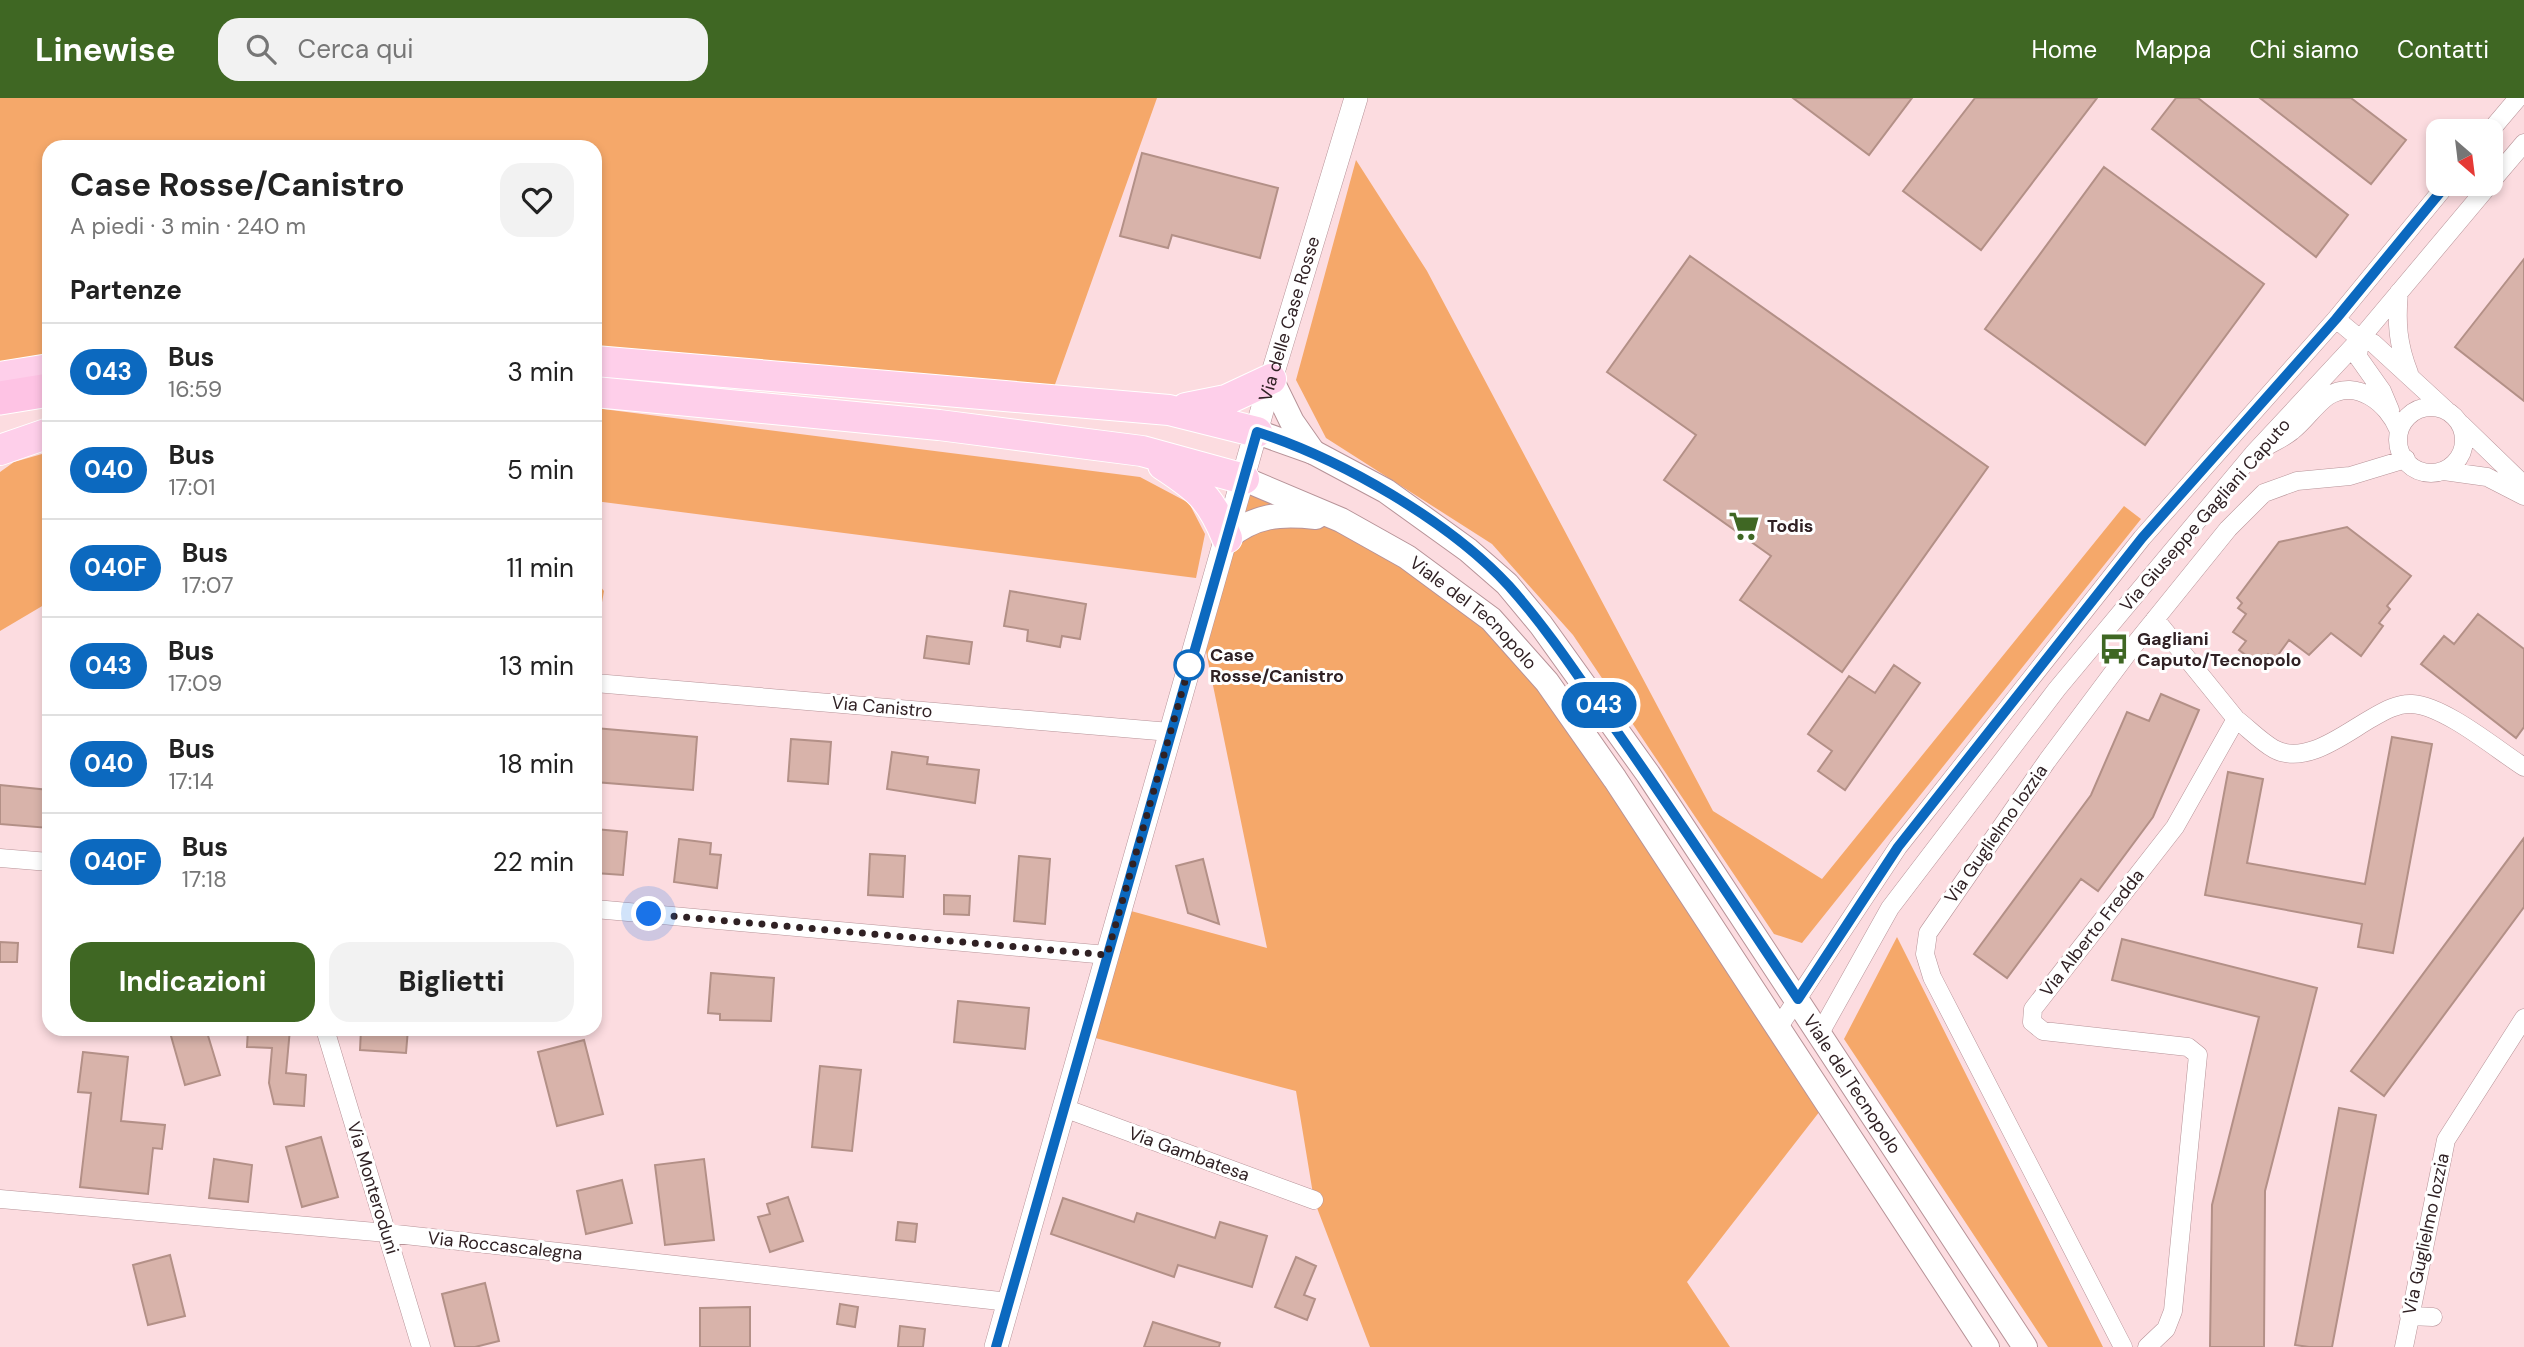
<!DOCTYPE html>
<html lang="it">
<head>
<meta charset="utf-8">
<style>
	:root { --surface:#fff; --page:#f2f2f2; --text:#222; --muted:#767676; --line:#e0e0e0; --accent:#3f6723 }
	body { margin:0; font-family:"DM Sans",sans-serif; background:var(--page); color:var(--text); height:100vh; display:flex; flex-direction:column; font-size:26px; white-space:nowrap }
	* { box-sizing:border-box; margin:0 }
	p { font-size:23px; color:var(--muted) }
	.icon { flex:none; width:38px; height:38px; fill:none; stroke:currentColor; stroke-width:2; stroke-linecap:round; stroke-linejoin:round }
	.map { position:relative; flex:1; overflow:hidden }
	.details { position:absolute; left:42px; top:42px; width:560px; height:896px; display:flex; flex-direction:column; background:var(--surface); border-radius:21px; box-shadow:0 4px 10px #0003 }
	.details>* { flex:none }
	.badge { padding:0 14px; border-radius:23px; font-size:24px; line-height:46px }
	.needle { width:46px; rotate:152deg }
	.controls { position:absolute; left:2426px; top:21px; display:grid; gap:14px }
	.controls a { display:grid; place-items:center; width:77px; height:77px; border-radius:14px; background:var(--surface); box-shadow:0 4px 10px #0003; font-size:35px }
	.you { position:absolute; width:35px; height:35px; margin:-18px; border:5px solid #fff; border-radius:50%; background:#1a73e8; box-shadow:0 0 0 10px #1a73e833 }
	.map>.badge { position:absolute; translate:-50% -50%; box-shadow:0 0 0 4px #fff }
	h2 { padding:0 28px; font-size:26px; line-height:63px }
	.round { display:grid; place-items:center; flex:none; width:74px; height:74px; border-radius:21px; background:var(--page) }
	.head { display:flex; align-items:center; justify-content:space-between; height:119px; padding:0 28px }
	h1 { font-size:33px; font-weight:700; line-height:52px }
	.action { display:flex; gap:14px; margin-top:auto; padding:14px 28px }
	.action a { flex:1; height:80px; border-radius:21px; background:var(--accent); color:#fff; font-size:28px; font-weight:700; line-height:80px; text-align:center }
	.action a+a { background:var(--page); color:var(--text) }
	ul { padding:0; list-style:none }
	li { display:flex; align-items:center; gap:21px; height:98px; padding:0 28px; border-top:2px solid var(--line) }
	li div { flex:1 }
	li b { display:block; font-size:26px }
	li em { font-style:normal }
	li .badge { min-width:77px; font-weight:700; text-align:center }
	header { display:flex; align-items:center; gap:42px; box-sizing:border-box; height:98px; padding:0 35px; background:var(--accent); color:#fff }
	header strong { font-size:33px }
	nav { display:flex; gap:38px; margin-inline-start:auto; font-size:24px }
	.search { width:490px; height:63px; background:var(--page); display:flex; align-items:center; gap:18px; box-sizing:border-box; padding:0 24px; border-radius:21px; color:var(--muted); font-size:26px }
	.map>svg:first-child { display:block }
	.green { fill:#f5a86a }
	.building { fill:#d8b3aa; stroke:#b39087; stroke-width:2 }
	.lines { fill:none; stroke-linecap:round; stroke-linejoin:round }
	.minor-casing { stroke:#b79398; stroke-width:19 }
	.tertiary-casing { stroke:#b79398; stroke-width:24 }
	.secondary-casing { stroke:#b79398; stroke-width:26 }
	.trunk-casing { stroke:#fff; stroke-width:32 }
	.motorway-casing { stroke:#fff; stroke-width:35 }
	.minor { stroke:#fff; stroke-width:18 }
	.tertiary { stroke:#fff; stroke-width:23 }
	.secondary { stroke:#fff; stroke-width:24 }
	.trunk { stroke:#fecfea; stroke-width:30 }
	.motorway { stroke:#fec3e4; stroke-width:33 }
	.line-casing { stroke:#fff; stroke-width:16 }
	.line { stroke:#0c69bf; stroke-width:10 }
	.walk { stroke:#302124; stroke-width:7; stroke-dasharray:0 12.6 }
	.stop-dot { fill:#fff; stroke:#0c69bf; stroke-width:3.5 }
	.labels { text-anchor:middle; dominant-baseline:central; stroke-width:6; stroke-linejoin:round; paint-order:stroke }
	.street-label { font-size:18px; fill:#302124; stroke:#fff }
	.poi-label { font-size:18px; font-weight:bold; fill:#302124; stroke:#fff; text-anchor:start }
	.stop-label { font-size:18px; font-weight:bold; fill:#302124; stroke:#fff; text-anchor:start }
</style>
</head>
<body>
<header>
<strong>Linewise</strong>
<div class="search"><svg class="icon" aria-label="search" viewBox="0 0 24 24"><circle cx="10" cy="10" r="6"/><path d="M15 15l6 6"/></svg>Cerca qui</div>
<nav><a>Home</a><a>Mappa</a><a>Chi siamo</a><a>Contatti</a></nav>
</header>
<div class="map">
<svg width="2524" height="1249" viewBox="0 0 2524 1249">
	<rect width="100%" height="100%" fill="#fcdce0"/>
	<path class="green" d="M0,0H1157L1053,292L595,254V49H49V258L0,265Z
		M1356,62L1427,173L1713,713L1822,781L2124,408L2141,421L1802,845L1774,836L1573,537L1492,446L1326,340L1296,282Z
		M595,310L1140,379L1189,405L1205,436L1196,480L595,403Z
		M49,354V504L0,533V374L14,364Z
		M1244,381L1351,427L1491,521L1827,1004L1687,1184L1730,1249H1370L1314,1102L1296,993L1084,937L1120,810L1267,850L1201,529Z
		M595,482L604,493L595,544Z
		M1897,839L2103,1249H2048L1844,941Z"/>
	<path class="building" d="M1793,0H1912L1869,57Z
		M1975,0H2097L1981,152L1903,93Z
		M2176,0H2198L2348,117L2316,159L2152,31Z
		M2260,0H2351L2406,42L2371,86Z
		M1142,55L1278,90L1260,160L1172,137L1168,150L1120,138Z
		M2104,69L2264,186L2145,347L1985,231Z
		M1690,158L1988,369L1842,574L1740,502L1771,458L1664,382L1696,337L1607,274Z
		M2524,161V303L2455,249Z
		M2347,429L2411,478L2387,508L2390,511L2379,525L2383,528L2361,558L2331,535L2309,557L2289,542L2275,561L2268,556L2259,567L2239,552L2246,543L2233,534L2246,516L2238,510L2242,505L2237,500L2279,444Z
		M1010,493L1086,506L1080,541L1062,538L1060,549L1027,543L1028,532L1004,528Z
		M2478,516L2524,551V629L2516,640L2421,566L2444,538L2454,546Z
		M927,538L972,544L969,566L924,560Z
		M1894,567L1920,585L1845,692L1818,673L1832,653L1808,636L1849,578L1875,595Z
		M2161,596L2199,612L2153,719L2098,793L2081,781L2007,880L1974,856L2091,697L2127,614L2149,623Z
		M595,630L697,639L693,692L595,684Z
		M2392,639L2432,646L2393,855L2358,849L2362,826L2205,797L2228,674L2263,681L2247,765L2365,786Z
		M791,641L831,644L828,686L788,683Z
		M892,654L928,659L927,666L979,672L975,705L887,691Z
		M0,687L49,692V730L0,726Z
		M595,731L627,734L623,777L595,775Z
		M2524,740V809L2384,998L2351,973Z
		M679,741L711,745L710,756L721,757L717,790L674,784Z
		M870,756L905,758L903,799L868,797Z
		M1019,758L1050,761L1045,826L1014,823Z
		M1203,761L1219,826L1188,815L1176,768Z
		M944,797L970,798L969,817L944,816Z
		M2122,841L2317,890L2265,1093L2264,1249H2210L2212,1107L2259,919L2112,882Z
		M0,844L18,845L17,864H0Z
		M711,875L774,880L771,923L720,922V916L708,915Z
		M958,903L1029,910L1025,951L954,944Z
		M169,931H206L220,977L185,987Z
		M248,931H290L286,975L306,977L304,1008L274,1006L269,985L272,950L247,949Z
		M361,931H408L406,955L360,952Z
		M584,942L603,1016L557,1028L538,954Z
		M83,954L128,959L121,1023L165,1027L162,1051L153,1050L148,1096L80,1089L91,995L78,994Z
		M820,968L861,972L852,1053L812,1049Z
		M2339,1010L2376,1017L2332,1249H2309L2295,1247Z
		M321,1039L338,1099L302,1109L286,1049Z
		M214,1061L252,1067L248,1104L209,1100Z
		M704,1061L714,1142L665,1147L655,1067Z
		M622,1082L632,1125L586,1136L577,1093Z
		M788,1099L803,1143L770,1154L758,1119L770,1116L767,1106Z
		M1063,1100L1134,1124L1137,1115L1215,1140L1220,1124L1267,1138L1252,1189L1178,1167L1174,1179L1051,1136Z
		M898,1124L917,1126L915,1144L896,1142Z
		M170,1157L185,1218L148,1227L133,1167Z
		M1296,1159L1316,1168L1304,1197L1315,1201L1307,1222L1275,1209Z
		M485,1185L499,1243L475,1249H455L442,1196Z
		M840,1206L858,1209L855,1229L837,1226Z
		M750,1209V1249H700V1210Z
		M1153,1224L1220,1245L1219,1249H1144Z
		M900,1228L925,1231L923,1249H898Z"/>
	<g class="lines">
		<g class="minor-casing">
			<path id="minor" d="M2490,33L2518,0
				M2490,85L2524,45
				M2399,194C2396,225 2398,247 2409,275
				M2336,221L2360,241L2373,245L2446,312
				M2360,241L2358,259L2382,293L2390,312
				M2398 342a33 33 0 1 1 66 0a33 33 0 1 1-66 0Z
				M2461,326L2524,387
				M2269,347C2276,343 2285,339 2292,333C2305,323 2315,307 2328,298C2357,280 2388,306 2398,331
				M2444,373L2487,379L2524,398
				M2155,521L2236,621
				M595,585L1170,634
				M0,760L49,764
				M595,811L1107,857
				M1778,930L1898,749L2142,440L2336,221L2447,86
				M325,931L421,1249
				M1820,935L1890,810L2057,591L2253,356L2360,241L2490,86
				M1064,1010L1314,1102
				M0,1101L387,1135L1009,1204
				M2409,1218L2433,1219
				M2123,1249L1932,879L1925,856L1928,835L2047,663L2127,556L2228,431L2264,395L2297,383L2350,378L2406,361
				M2147,1249L2166,1231L2173,1213L2198,957L2188,949L2043,933L2032,924L2033,911L2175,729L2236,621C2248,630 2260,643 2274,651C2306,668 2345,635 2372,620C2384,613 2398,605 2412,606C2445,608 2496,651 2524,669
				M2404,1249L2446,1042L2524,920"/>
		</g>
		<g class="tertiary-casing">
			<g id="tertiary">
				<path id="s1" d="M996,1249L1271,281L1356,0"/>
			</g>
		</g>
		<g class="secondary-casing">
			<g id="secondary">
				<path d="M1271,281L1292,324L1313,354"/>
				<path id="s2" d="M1257,334L1313,354L1386,393L1468,452L1507,486L1541,527L1648,676L2025,1249"/>
				<path id="s3" d="M1244,381L1341,422L1407,459L1491,521L1547,584L1615,681L1987,1249"/>
				<path d="M1227,440C1255,417 1280,415 1316,419"/>
			</g>
		</g>
		<g class="trunk-casing">
			<path id="trunk" d="M595,263L1169,312L1257,334
				M0,279L49,271
				M595,294L939,327L1142,353L1244,381
				M1186,310L1226,302L1271,281
				M0,352L49,335
				M1163,367C1198,390 1211,400 1227,440"/>
		</g>
		<g class="motorway-casing">
			<path id="motorway" d="M0,300L49,292"/>
		</g>
		<use href="#minor" class="minor"/>
		<use href="#tertiary" class="tertiary"/>
		<use href="#secondary" class="secondary"/>
		<use href="#trunk" class="trunk"/>
		<use href="#motorway" class="motorway"/>
	</g>
	<g class="lines">
		<g class="line-casing">
			<path id="line" d="M996,1249L1257,334C1341,361 1449,423 1509,488C1543,526 1572,569 1601,611C1669,706 1733,804 1798,901L1898,749L2142,440L2336,221L2447,86"/>
		</g>
		<use href="#line" class="line"/>
		<path class="walk" d="M649,816L1107,857L1193,555L1189,567"/>
	</g>
	<defs>
		<g id="supermarket-bare" transform="scale(2.415)"><path d="M-6-5.5h2.5l.6 2H6L4.5 2H-2.5L-4.4-4H-6ZM-1.5 3.2a1.3 1.3 0 1 0 .1 0ZM3 3.2a1.3 1.3 0 1 0 .1 0Z" fill="#3f6723" stroke="#fff" stroke-width="2.5" paint-order="stroke"/></g>
		<g id="bus-bare" transform="scale(2.415)"><path d="M-5-6H5V4H4V6H2V4H-2V6H-4V4H-5ZM-3.5-4V0h7V-4ZM-3.5 1.2v1.5H-2V1.2ZM2 1.2v1.5H3.5V1.2Z" fill="#3f6723" stroke="#fff" stroke-width="2.5" paint-order="stroke"/></g>
	</defs>
	<g fill-rule="evenodd">
		<use href="#supermarket-bare" x="1744" y="428"/>
		<use href="#bus-bare" x="2114" y="551"/>
	</g>
	<circle class="stop-dot" cx="1189" cy="567" r="14"/>
	<g class="labels">
		<g class="street-label">
			<text stroke="none"><textPath href="#s1" startOffset="1069">Via delle Case Rosse</textPath></text>
			<text transform="translate(2205 417) rotate(-49)">Via Giuseppe Gagliani Caputo</text>
			<text stroke="none"><textPath href="#s3" startOffset="268">Viale del Tecnopolo</textPath></text>
			<text transform="translate(882 609) rotate(5)">Via Canistro</text>
			<text transform="translate(1996 736) rotate(-55)">Via Guglielmo Iozzia</text>
			<text transform="translate(2092 835) rotate(-52)">Via Alberto Fredda</text>
			<text stroke="none"><textPath href="#s2" startOffset="903">Viale del Tecnopolo</textPath></text>
			<text transform="translate(1189 1056) rotate(20)">Via Gambatesa</text>
			<text transform="translate(373 1090) rotate(73)">Via Monteroduni</text>
			<text transform="translate(2426 1136) rotate(-78)">Via Guglielmo Iozzia</text>
			<text transform="translate(505 1148) rotate(6)">Via Roccascalegna</text>
		</g>
		<g class="poi-label">
			<text x="1767" y="428">Todis</text>
			<text x="2137" y="541">Gagliani<tspan x="2137" dy="21">Caputo/Tecnopolo</tspan></text>
		</g>
		<g class="stop-label">
			<text x="1210" y="557">Case<tspan x="1210" dy="21">Rosse/Canistro</tspan></text>
		</g>
	</g>
</svg>
<div class="controls">
<a><svg class="needle" viewBox="-14 -14 28 28"><path d="M0-13l5 13h-10z" fill="#e53935"/><path d="M0 13l5-13h-10z" fill="#767676"/></svg></a>
</div>
<div class="you" style="left:649px;top:816px"></div>
<b class="badge" style="left:1599px;top:607px;background:#0c69bf;color:#fff">043</b>
<section class="details">
<div class="head"><div><h1>Case Rosse/Canistro</h1><p>A piedi · 3 min · 240 m</p></div><a class="round"><svg class="icon" aria-label="heart" viewBox="0 0 24 24"><path d="M12 20l-8-8c-3-5 5-10 8-4 3-6 11-1 8 4z"/></svg></a></div>
<h2>Partenze</h2>
<ul>
<li><span class="badge" style="background:#0c69bf;color:#fff">043</span><div><b>Bus</b><p>16:59</p></div><em>3 min</em></li>
<li><span class="badge" style="background:#0c69bf;color:#fff">040</span><div><b>Bus</b><p>17:01</p></div><em>5 min</em></li>
<li><span class="badge" style="background:#0c69bf;color:#fff">040F</span><div><b>Bus</b><p>17:07</p></div><em>11 min</em></li>
<li><span class="badge" style="background:#0c69bf;color:#fff">043</span><div><b>Bus</b><p>17:09</p></div><em>13 min</em></li>
<li><span class="badge" style="background:#0c69bf;color:#fff">040</span><div><b>Bus</b><p>17:14</p></div><em>18 min</em></li>
<li><span class="badge" style="background:#0c69bf;color:#fff">040F</span><div><b>Bus</b><p>17:18</p></div><em>22 min</em></li>
</ul>
<div class="action"><a>Indicazioni</a><a>Biglietti</a></div>
</section>
</div>
</body>
</html>
